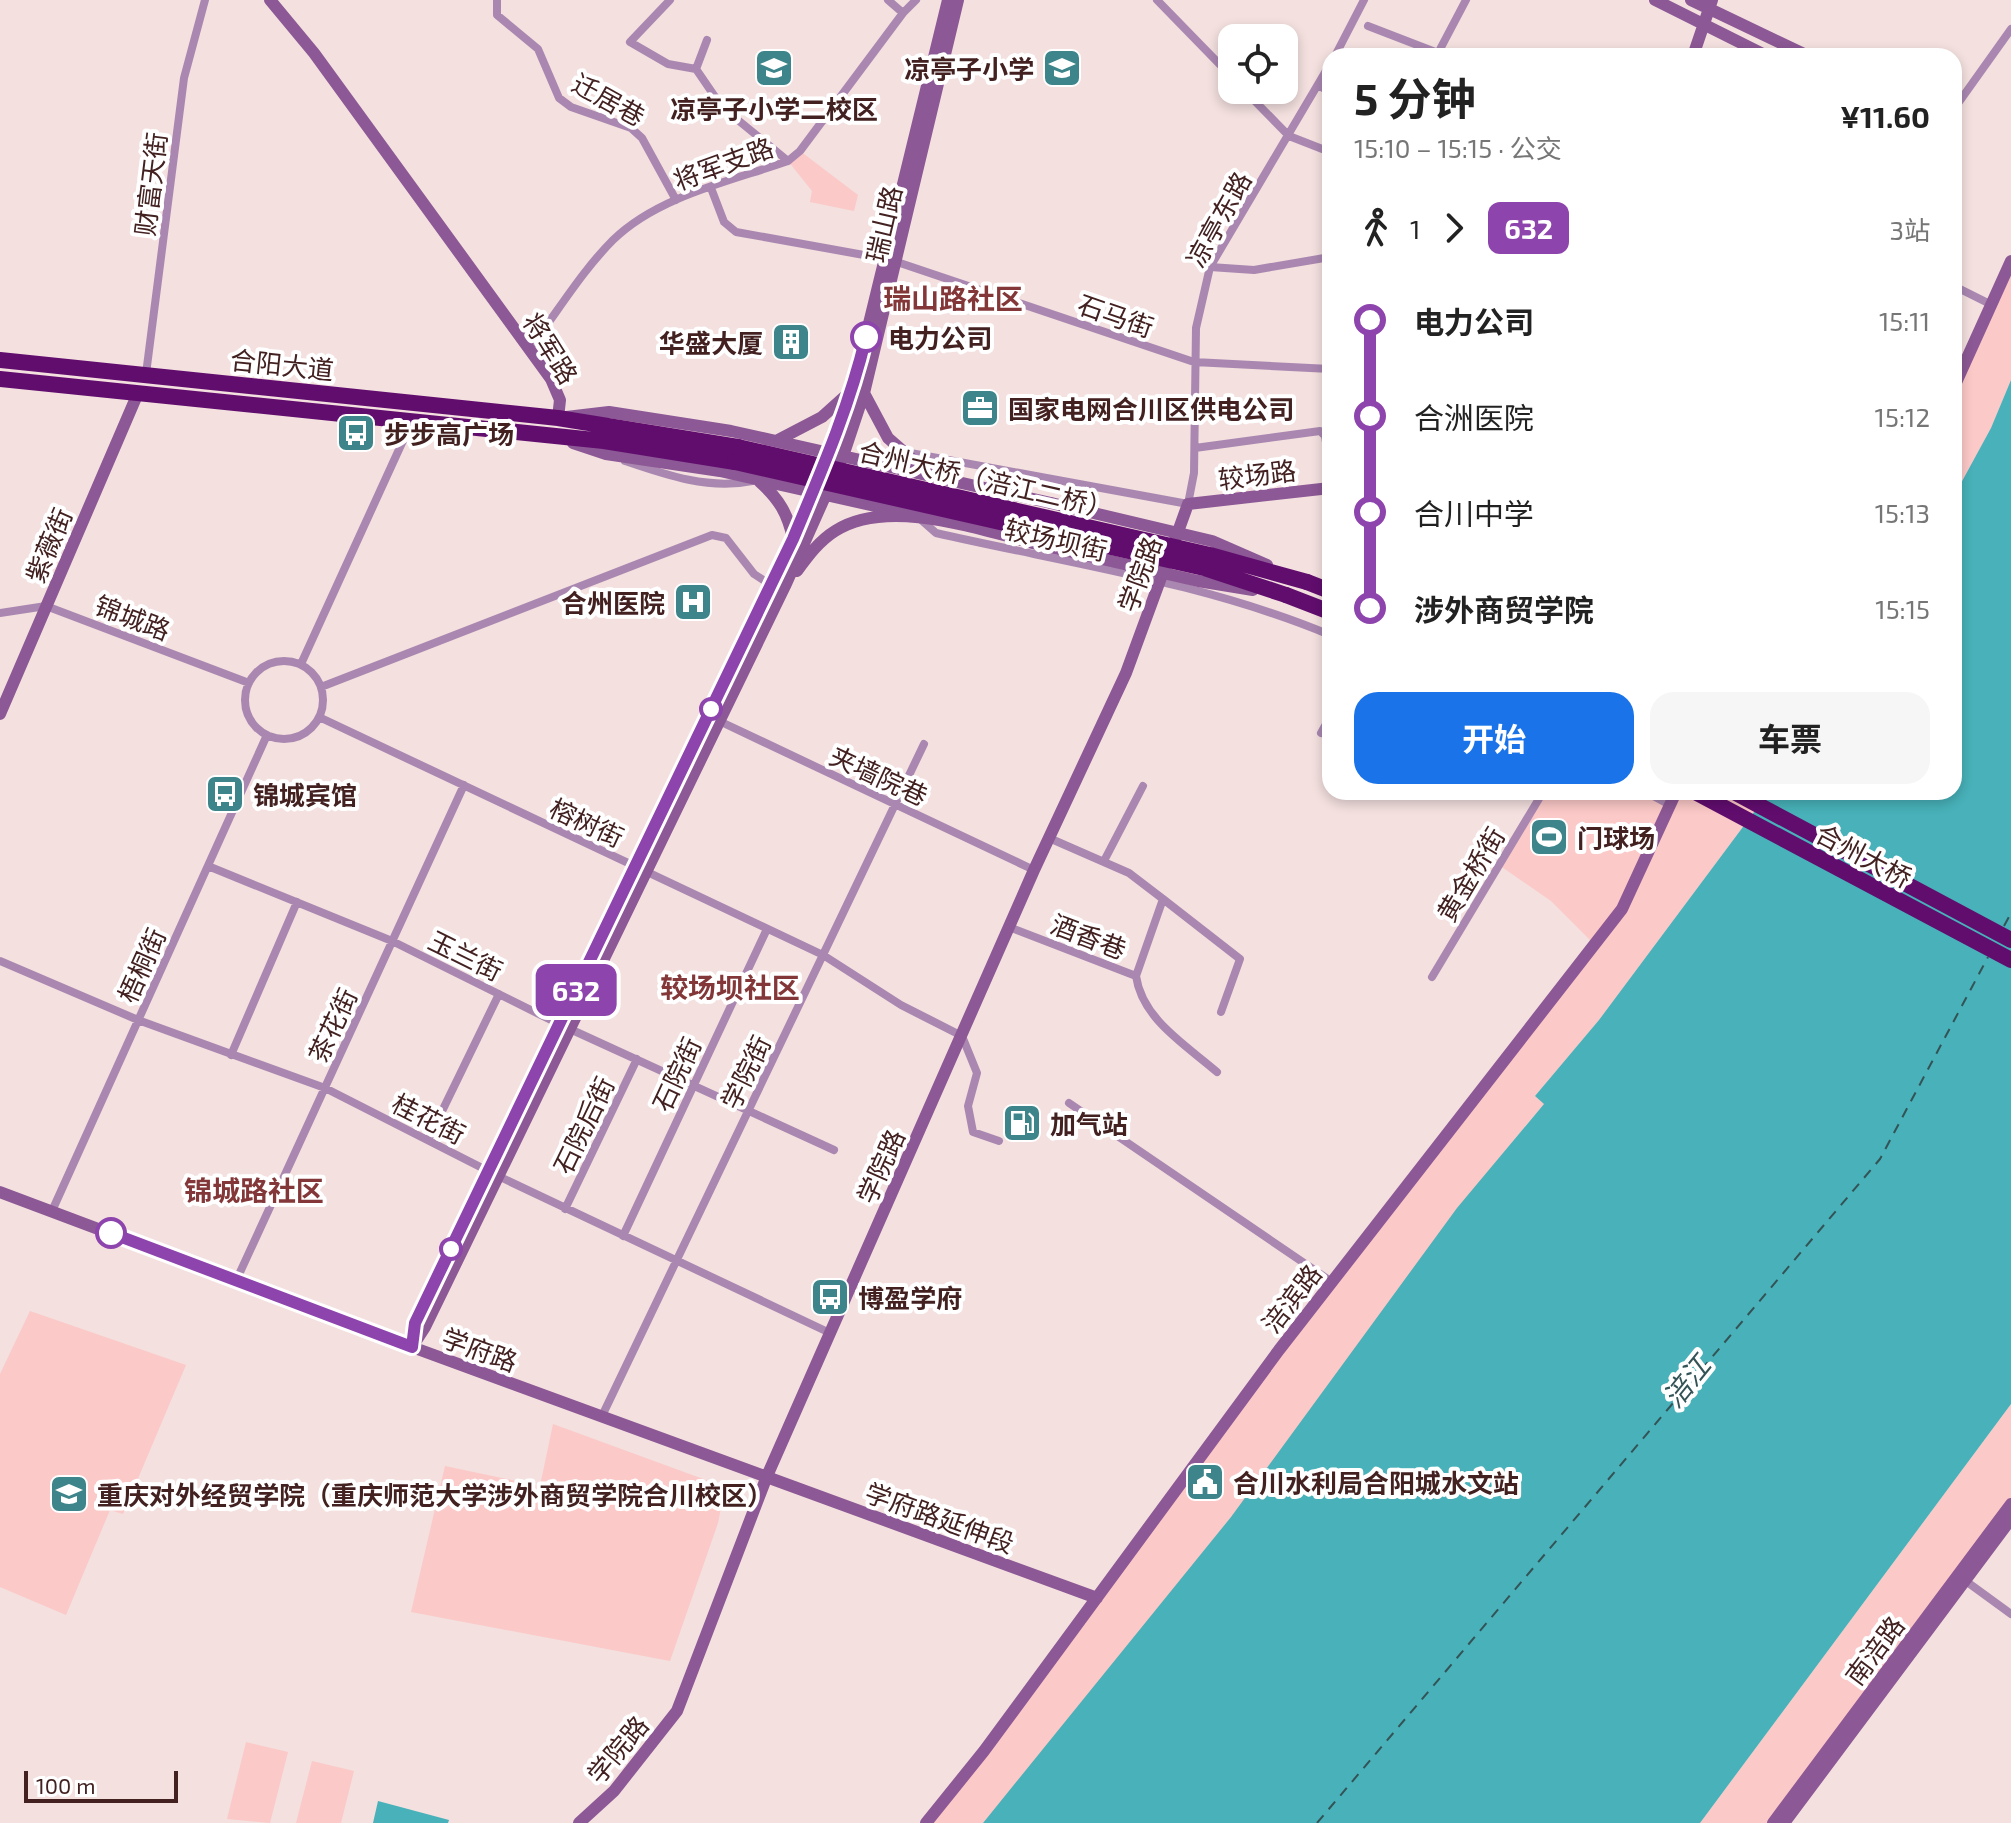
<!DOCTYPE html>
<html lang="zh">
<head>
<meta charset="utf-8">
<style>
	:root { --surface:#fff; --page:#f6f6f6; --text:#222; --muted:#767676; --accent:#1a73e8 }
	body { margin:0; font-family:"Exo 2","Noto Sans SC",sans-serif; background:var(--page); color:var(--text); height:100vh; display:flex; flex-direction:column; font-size:30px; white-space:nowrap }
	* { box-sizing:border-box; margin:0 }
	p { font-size:26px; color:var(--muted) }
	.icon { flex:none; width:44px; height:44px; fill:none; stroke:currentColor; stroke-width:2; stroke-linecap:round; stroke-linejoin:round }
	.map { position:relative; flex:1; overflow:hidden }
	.side { position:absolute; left:1322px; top:48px; width:640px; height:752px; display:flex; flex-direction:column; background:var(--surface); border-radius:24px; box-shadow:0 4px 12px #0003 }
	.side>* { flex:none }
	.badge { padding:0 16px; border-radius:12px; font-size:28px; line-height:52px }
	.tools { position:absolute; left:1218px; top:24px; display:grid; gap:16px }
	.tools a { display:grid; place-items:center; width:80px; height:80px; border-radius:16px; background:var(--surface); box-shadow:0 4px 12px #0003; font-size:40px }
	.scale { position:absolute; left:24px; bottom:20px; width:154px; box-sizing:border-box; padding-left:8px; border:4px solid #432121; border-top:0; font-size:22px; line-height:28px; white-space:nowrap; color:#432121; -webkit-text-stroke:6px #fff; paint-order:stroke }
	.map>.badge { position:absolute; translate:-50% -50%; box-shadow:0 0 0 4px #fff }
	.legs { display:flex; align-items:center; gap:12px; height:88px; padding:0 32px; font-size:26px }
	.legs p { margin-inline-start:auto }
	.head { display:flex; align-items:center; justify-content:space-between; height:136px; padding:0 32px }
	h1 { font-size:44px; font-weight:700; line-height:60px }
	.cta { display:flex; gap:16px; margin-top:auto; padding:16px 32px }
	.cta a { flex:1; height:92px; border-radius:24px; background:var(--accent); color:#fff; font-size:32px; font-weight:700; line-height:92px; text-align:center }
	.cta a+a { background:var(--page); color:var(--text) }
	ul { padding:0 32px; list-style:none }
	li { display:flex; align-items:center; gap:28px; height:96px; font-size:30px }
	li i { display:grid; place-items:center; width:12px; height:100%; margin:0 10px; background:currentColor }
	li i::after { content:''; width:20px; height:20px; margin:-10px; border:6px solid; border-radius:50%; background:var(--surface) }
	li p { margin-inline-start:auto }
	li:first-child i { background:linear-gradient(#0000 50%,currentColor 0) }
	li:last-child i { background:linear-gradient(currentColor 50%,#0000 0) }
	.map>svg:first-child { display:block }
	.green { fill:#fbc9c7 }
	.water { fill:#48b1b9 }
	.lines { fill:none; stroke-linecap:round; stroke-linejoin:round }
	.ferry { stroke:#335356; stroke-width:2; stroke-dasharray:10 8; stroke-linecap:butt }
	.street { stroke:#aa87b0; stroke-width:8 }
	.secondary { stroke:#8c5895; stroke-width:12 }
	.highway { stroke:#610d6e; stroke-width:16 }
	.secondary-bridge { stroke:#8c5895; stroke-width:12 }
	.highway-bridge { stroke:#610d6e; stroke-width:16 }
	.line-1-casing { stroke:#fff; stroke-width:18 }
	.line-1 { stroke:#8e44ad; stroke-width:12 }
	.stop-1-dot { fill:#fff; stroke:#8e44ad; stroke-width:4 }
	.labels { text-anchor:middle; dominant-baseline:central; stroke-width:8; stroke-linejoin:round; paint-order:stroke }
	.poi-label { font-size:26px; font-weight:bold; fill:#432121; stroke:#fff; text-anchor:start }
	.street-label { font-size:26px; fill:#432121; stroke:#fff }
	.stop-label { font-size:26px; font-weight:bold; fill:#432121; stroke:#fff; text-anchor:start }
	.neighbourhood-label { font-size:28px; font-weight:bold; fill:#833738; stroke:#fff }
	.water-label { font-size:28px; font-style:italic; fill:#335356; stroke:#fff }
</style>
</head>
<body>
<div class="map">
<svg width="2011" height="1823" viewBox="0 0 2011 1823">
	<rect width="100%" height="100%" fill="#f3e0df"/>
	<path class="green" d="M800,151L858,195L854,211L810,202L812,191L788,161Z
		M2011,261V380L1991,428L1954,496V387Z
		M1543,792H1646L1670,805L1676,792H1769L1599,1020L1535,1096L1545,1103C1431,1234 1337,1380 1231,1517C1150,1621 1067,1722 983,1823H926L1279,1350L1594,944L1551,901L1499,865Z
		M30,1311L186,1365L123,1514L110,1510L66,1615L0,1587V1374Z
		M2011,1404V1504L1773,1823H1700Z
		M553,1424L725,1487L718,1523L670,1661L411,1612L445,1466L540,1486Z
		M246,1742L288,1752L270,1823L227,1819Z
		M312,1761L354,1771L341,1823H296Z"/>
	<path class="water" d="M2011,380V1404L1700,1823H983L1231,1517L1457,1208L1544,1104L1535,1096L1599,1020L1769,792H1954V496L1991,428Z
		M378,1801L449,1820L448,1823H373Z"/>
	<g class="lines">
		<path class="ferry" d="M2004,926L2011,913
			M1317,1823L1880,1159L1988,957"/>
		<path class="street" d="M497,0V15L538,49L559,98L571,107L631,128L642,138L676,200
			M670,0L630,42L668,64L696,69L722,107L788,161
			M888,0L903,13
			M1157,0L1232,77
			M1368,26L1438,53
			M1437,55L1466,0
			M1335,56L1364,0
			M696,69L707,40
			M1318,85L1330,92
			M1244,90L1289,136L1330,152
			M1954,109L2011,29
			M711,188L724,222L736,232L886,259
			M897,262L1194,362L1330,369
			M1210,267L1254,270L1330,257
			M1954,286L1992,305
			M529,349C557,313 581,272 613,240C658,196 731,181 788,161L800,151L903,13L916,0
			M146,374L184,78L205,0
			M1195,448L1320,431L1325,436L1327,449
			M1329,448L1330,476
			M905,452L1188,504L1194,473L1196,328L1210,267L1330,64
			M625,461C666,475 709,490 752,481
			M919,518L936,533C1067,563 1206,583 1330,635
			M0,613L46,606L249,683
			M245 700a39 39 0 1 1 78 0a39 39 0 1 1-78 0Z
			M301,664L412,421
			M321,687L712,535L726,538L754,574L771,585
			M319,717L823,955L901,1005L962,1036L977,1073L968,1106L973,1132L999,1141
			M717,720L1034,870
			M1321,733L1330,717
			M1646,792L1670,805
			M1105,859L1143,786
			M208,866L392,941L559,1024L834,1150
			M1163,899L1240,959L1221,1012
			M1009,927L1136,976L1163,899L1129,873L1049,838
			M0,961L138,1020L325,1088L498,1176L830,1333
			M1136,976C1142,1019 1186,1045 1217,1072
			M1432,977L1543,792
			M231,1055L297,902
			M1069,1103L1332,1282
			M428,1140L499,994
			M565,1209L637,1059
			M52,1211L267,735
			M623,1236L767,929
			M236,1281L464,785
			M602,1416L924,744
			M1963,1579L2011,1614"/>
		<path class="secondary" d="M270,0L314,53L551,379L560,400L558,418L609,412L731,431L1051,503
			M1655,0L1767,56
			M1691,0L1808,56
			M1693,56L1712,0
			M1954,387L2011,261
			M864,393L888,438L928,473
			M776,441L822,417L851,391
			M573,443L606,454L720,471L915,515
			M760,482C779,499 788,514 793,539
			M1175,540L1188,504L1330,488
			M797,571C808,556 819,541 835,531C889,496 983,531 1041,545
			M0,714L138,393
			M0,1192L412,1347L1097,1598
			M412,1344L415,1323L771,585L830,454L853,389L948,0
			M412,1347L425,1327L785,586L843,456L864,393L958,0
			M579,1823L614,1791L677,1711L767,1476L1034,870L1126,673L1166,564
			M926,1823L984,1751L1279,1350L1622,909L1676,792
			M1773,1823L2011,1504
			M1784,1823L2011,1519"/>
		<path class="highway" d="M0,360L558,418L738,447
			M0,379L604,441L735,462
			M1307,582L1330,591
			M1286,595L1330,612
			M1695,792L2011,960
			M1734,792L2011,940"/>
		<path class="secondary-bridge" d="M1051,503L1212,541L1267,565
			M1041,545L1198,581L1253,590"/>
		<path class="highway-bridge" d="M738,447L1210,555L1307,582
			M735,462L1204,568L1286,595"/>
	</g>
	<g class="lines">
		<g class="line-1-casing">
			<path id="line-1" d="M111,1233L412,1347L415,1323L793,539C821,472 849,408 866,337"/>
		</g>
		<use href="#line-1" class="line-1"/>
	</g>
	<defs>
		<g id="school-square" transform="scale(2)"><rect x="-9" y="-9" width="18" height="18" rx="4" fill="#3d858a" stroke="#fff"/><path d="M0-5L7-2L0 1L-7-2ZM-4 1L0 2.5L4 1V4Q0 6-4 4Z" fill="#fff"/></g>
		<g id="building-square" transform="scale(2)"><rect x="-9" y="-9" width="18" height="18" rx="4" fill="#3d858a" stroke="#fff"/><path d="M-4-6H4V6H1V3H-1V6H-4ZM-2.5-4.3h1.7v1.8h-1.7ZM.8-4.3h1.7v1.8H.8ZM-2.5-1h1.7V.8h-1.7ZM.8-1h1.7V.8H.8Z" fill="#fff"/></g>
		<g id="office-square" transform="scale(2)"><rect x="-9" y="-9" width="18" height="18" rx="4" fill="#3d858a" stroke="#fff"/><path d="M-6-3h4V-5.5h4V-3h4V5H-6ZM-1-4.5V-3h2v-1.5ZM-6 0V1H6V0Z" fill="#fff"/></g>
		<g id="bus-square" transform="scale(2)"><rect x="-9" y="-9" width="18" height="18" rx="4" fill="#3d858a" stroke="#fff"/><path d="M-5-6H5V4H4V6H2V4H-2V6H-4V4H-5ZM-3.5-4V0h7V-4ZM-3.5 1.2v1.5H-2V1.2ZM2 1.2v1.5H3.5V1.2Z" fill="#fff"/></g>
		<g id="hospital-square" transform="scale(2)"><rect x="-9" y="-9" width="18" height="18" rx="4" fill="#3d858a" stroke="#fff"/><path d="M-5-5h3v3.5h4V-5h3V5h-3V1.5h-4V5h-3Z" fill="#fff"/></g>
		<g id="stadium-square" transform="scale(2)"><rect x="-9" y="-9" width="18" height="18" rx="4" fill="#3d858a" stroke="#fff"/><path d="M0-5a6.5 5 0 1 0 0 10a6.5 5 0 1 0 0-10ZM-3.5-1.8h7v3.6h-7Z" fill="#fff"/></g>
		<g id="fuel-square" transform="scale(2)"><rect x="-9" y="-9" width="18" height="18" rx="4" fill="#3d858a" stroke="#fff"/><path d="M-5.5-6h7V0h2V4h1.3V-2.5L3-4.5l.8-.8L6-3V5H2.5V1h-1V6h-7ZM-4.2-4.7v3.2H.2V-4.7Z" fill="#fff"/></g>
		<g id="civic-square" transform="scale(2)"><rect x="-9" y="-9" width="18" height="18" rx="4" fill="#3d858a" stroke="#fff"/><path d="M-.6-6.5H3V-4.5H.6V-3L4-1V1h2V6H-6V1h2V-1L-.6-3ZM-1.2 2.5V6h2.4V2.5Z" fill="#fff"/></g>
		<g id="university-square" transform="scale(2)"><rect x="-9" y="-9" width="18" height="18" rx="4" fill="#3d858a" stroke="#fff"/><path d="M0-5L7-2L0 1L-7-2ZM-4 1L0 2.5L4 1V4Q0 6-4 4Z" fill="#fff"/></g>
	</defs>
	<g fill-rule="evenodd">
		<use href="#school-square" x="774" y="68"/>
		<use href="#school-square" x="1062" y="68"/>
		<use href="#building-square" x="791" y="342"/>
		<use href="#office-square" x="980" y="408"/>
		<use href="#bus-square" x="356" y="433"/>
		<use href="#hospital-square" x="693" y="602"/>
		<use href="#bus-square" x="225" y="794"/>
		<use href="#stadium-square" x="1549" y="837"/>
		<use href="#fuel-square" x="1022" y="1123"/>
		<use href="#bus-square" x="830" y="1297"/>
		<use href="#civic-square" x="1205" y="1482"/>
		<use href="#university-square" x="69" y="1494"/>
	</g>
	<g class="stop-1-dot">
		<circle cx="866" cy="337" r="14"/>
		<circle cx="711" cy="709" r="10"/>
		<circle cx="111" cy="1233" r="14"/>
		<circle cx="451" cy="1249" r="10"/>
	</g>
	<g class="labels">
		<g class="poi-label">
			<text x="1034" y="68" text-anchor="end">凉亭子小学</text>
			<text x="774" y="108" text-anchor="middle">凉亭子小学二校区</text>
			<text x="763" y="342" text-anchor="end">华盛大厦</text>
			<text x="1008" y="408">国家电网合川区供电公司</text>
			<text x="384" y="433">步步高广场</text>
			<text x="665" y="602" text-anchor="end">合州医院</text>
			<text x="253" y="794">锦城宾馆</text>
			<text x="1577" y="837">门球场</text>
			<text x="1050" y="1123">加气站</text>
			<text x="858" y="1297">博盈学府</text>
			<text x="1233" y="1482">合川水利局合阳城水文站</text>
			<text x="97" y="1494">重庆对外经贸学院（重庆师范大学涉外商贸学院合川校区）</text>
		</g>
		<g class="street-label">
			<text transform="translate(609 99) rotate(29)">迁居巷</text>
			<text transform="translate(723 163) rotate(-20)">将军支路</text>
			<text transform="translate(150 184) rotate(-83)">财富天街</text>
			<text transform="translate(1218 219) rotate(-61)">凉亭东路</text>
			<text transform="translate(883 224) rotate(-77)">瑞山路</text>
			<text transform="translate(1116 315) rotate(19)">石马街</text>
			<text transform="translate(551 348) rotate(58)">将军路</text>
			<text transform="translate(282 364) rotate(6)">合阳大道</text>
			<text transform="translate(1257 474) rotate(-7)">较场路</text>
			<text transform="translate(986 479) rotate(13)">合州大桥（涪江二桥）</text>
			<text transform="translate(1056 539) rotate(13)">较场坝街</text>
			<text transform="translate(48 545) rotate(-67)">紫薇街</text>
			<text transform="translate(1139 574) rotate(-70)">学院路</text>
			<text transform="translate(133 617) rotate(21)">锦城路</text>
			<text transform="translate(879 775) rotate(25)">夹墙院巷</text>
			<text transform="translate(587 822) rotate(25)">榕树街</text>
			<text transform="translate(1864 855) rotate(28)">合州大桥</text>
			<text transform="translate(1470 874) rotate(-59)">黄金桥街</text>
			<text transform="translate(1089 936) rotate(21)">酒香巷</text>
			<text transform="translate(466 955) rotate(26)">玉兰街</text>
			<text transform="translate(141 965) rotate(-66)">梧桐街</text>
			<text transform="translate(332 1025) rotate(-65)">茶花街</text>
			<text transform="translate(745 1072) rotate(-64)">学院街</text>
			<text transform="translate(676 1074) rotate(-65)">石院街</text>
			<text transform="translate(429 1118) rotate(27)">桂花街</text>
			<text transform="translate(583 1125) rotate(-64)">石院后街</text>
			<text transform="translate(880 1166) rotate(-66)">学院路</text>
			<text transform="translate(1291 1298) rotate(-52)">涪滨路</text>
			<text transform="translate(480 1349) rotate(20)">学府路</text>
			<text transform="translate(940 1517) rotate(20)">学府路延伸段</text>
			<text transform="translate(1874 1650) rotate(-53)">南涪路</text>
			<text transform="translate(617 1749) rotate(-50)">学院路</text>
		</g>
		<g class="stop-label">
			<text x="888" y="337">电力公司</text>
		</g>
		<g class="neighbourhood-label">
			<text x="953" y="298">瑞山路社区</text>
			<text x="730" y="987">较场坝社区</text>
			<text x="254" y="1190">锦城路社区</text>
		</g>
		<g class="water-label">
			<text transform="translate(1686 1381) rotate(-51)">涪江</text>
		</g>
	</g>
</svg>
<div class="tools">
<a><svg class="icon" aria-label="locate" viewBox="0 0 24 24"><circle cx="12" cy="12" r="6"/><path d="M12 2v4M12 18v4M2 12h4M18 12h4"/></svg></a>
</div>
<div class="scale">100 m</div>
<b class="badge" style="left:576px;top:990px;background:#8e44ad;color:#fff">632</b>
<section class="side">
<div class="head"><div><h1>5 分钟</h1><p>15:10 – 15:15 · 公交</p></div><b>¥11.60</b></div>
<div class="legs"><svg class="icon" aria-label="walk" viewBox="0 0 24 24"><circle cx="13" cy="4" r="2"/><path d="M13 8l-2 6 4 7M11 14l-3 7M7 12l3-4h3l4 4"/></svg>1<svg class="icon" aria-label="forward" viewBox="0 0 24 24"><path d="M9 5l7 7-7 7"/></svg><b class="badge" style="background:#8e44ad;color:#fff">632</b><p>3站</p></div>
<ul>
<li><i style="color:#8e44ad"></i><b>电力公司</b><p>15:11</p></li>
<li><i style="color:#8e44ad"></i><span>合洲医院</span><p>15:12</p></li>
<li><i style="color:#8e44ad"></i><span>合川中学</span><p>15:13</p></li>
<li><i style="color:#8e44ad"></i><b>涉外商贸学院</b><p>15:15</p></li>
</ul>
<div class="cta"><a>开始</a><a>车票</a></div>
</section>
</div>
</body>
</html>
